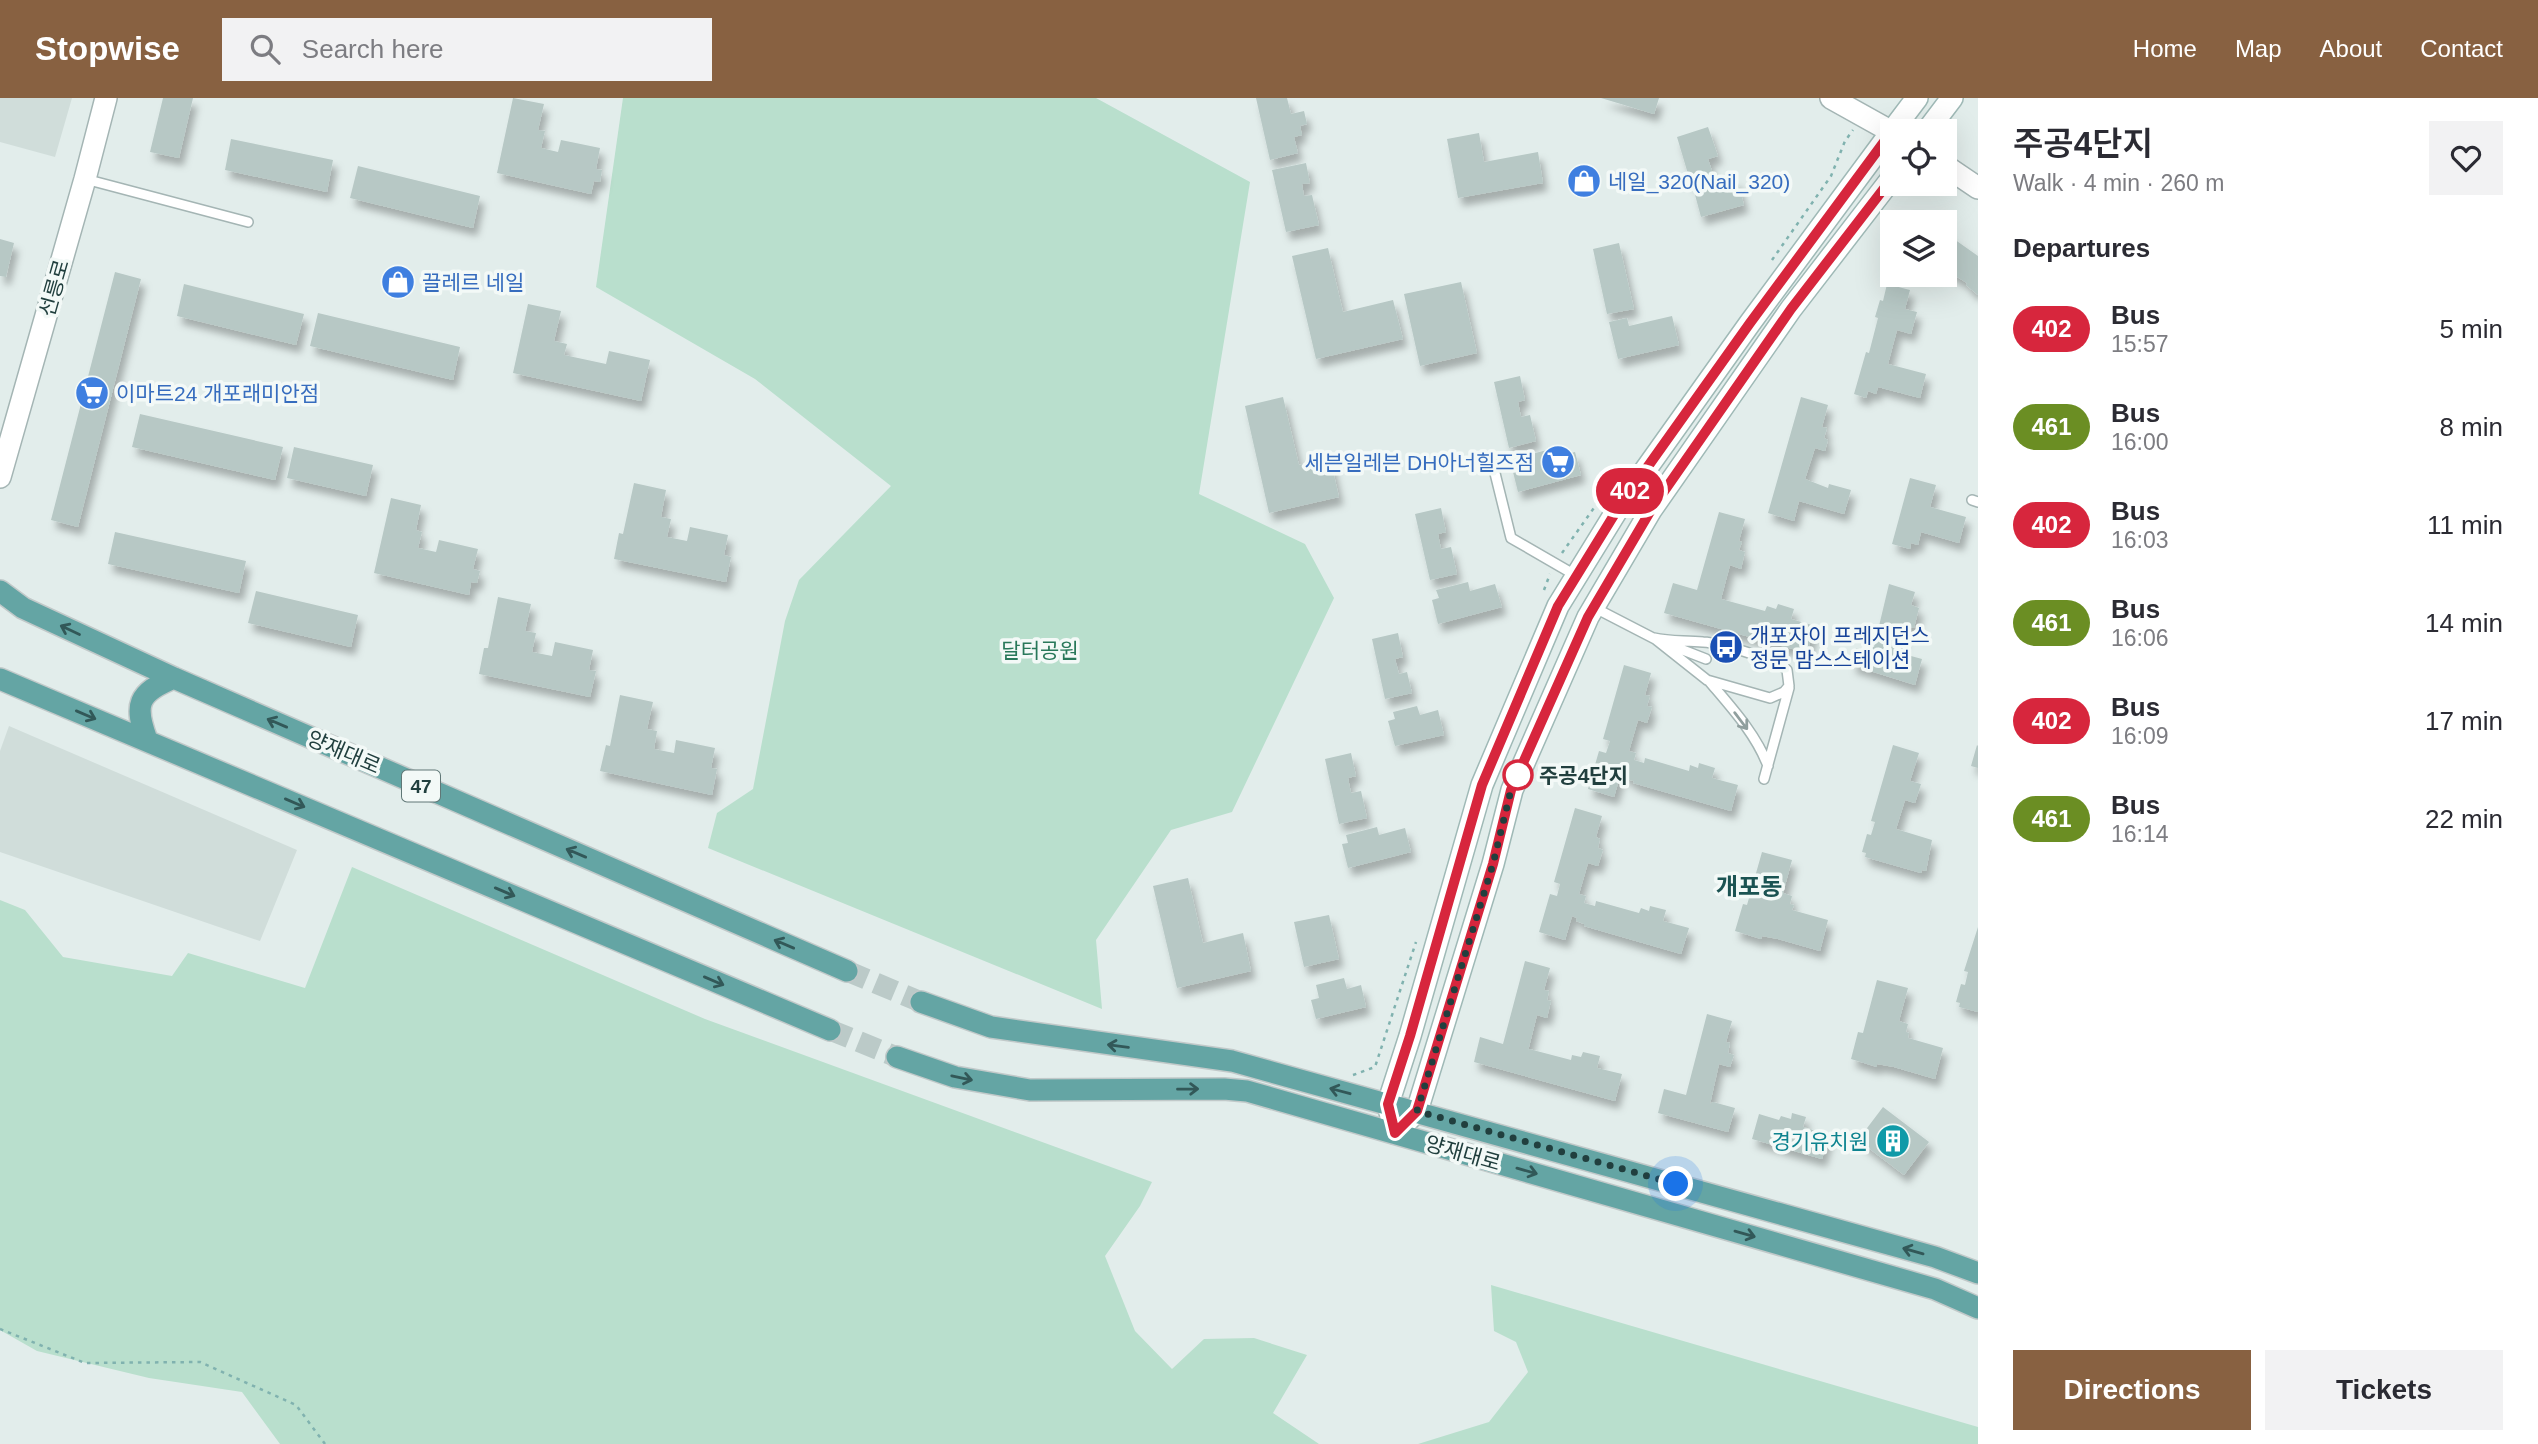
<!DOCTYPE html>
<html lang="en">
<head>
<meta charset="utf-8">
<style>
	:root { --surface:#fff; --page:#f2f2f3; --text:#2b2b33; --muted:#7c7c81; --accent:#886141 }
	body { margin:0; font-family:Helvetica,"Noto Sans KR",sans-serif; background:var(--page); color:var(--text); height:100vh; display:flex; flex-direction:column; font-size:26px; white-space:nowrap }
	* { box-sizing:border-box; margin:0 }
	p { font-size:23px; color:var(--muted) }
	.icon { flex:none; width:38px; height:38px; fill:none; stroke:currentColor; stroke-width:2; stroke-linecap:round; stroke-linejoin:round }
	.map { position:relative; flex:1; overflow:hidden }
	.details { display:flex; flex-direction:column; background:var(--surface); width:560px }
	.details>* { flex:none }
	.badge { padding:0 14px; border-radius:23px; font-size:24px; line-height:46px }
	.buttons { position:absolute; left:1880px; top:21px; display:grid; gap:14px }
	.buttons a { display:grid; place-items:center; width:77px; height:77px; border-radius:0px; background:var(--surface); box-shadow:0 7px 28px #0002; font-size:35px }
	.you { position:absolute; width:35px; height:35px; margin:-18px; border:5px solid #fff; border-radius:50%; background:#1a73e8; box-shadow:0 0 0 10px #1a73e833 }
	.map>.badge { position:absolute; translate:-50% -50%; box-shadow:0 0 0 4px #fff }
	h2 { padding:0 35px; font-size:26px; line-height:63px }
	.round { display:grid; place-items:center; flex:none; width:74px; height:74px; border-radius:0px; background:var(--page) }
	.overview { display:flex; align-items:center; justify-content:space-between; height:119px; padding:0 35px }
	h1 { font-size:33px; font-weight:600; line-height:52px }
	.cta { display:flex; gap:14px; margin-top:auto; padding:14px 35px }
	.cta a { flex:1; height:80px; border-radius:0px; background:var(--accent); color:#fff; font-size:28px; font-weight:600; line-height:80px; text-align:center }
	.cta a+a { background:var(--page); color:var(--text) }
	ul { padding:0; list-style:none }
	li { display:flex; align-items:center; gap:21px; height:98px; padding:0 35px }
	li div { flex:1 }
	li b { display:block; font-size:26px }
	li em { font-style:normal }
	li .badge { min-width:77px; font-weight:700; text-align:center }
	header { display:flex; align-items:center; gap:42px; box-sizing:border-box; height:98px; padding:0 35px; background:var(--accent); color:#fff }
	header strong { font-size:33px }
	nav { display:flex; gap:38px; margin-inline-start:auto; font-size:24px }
	.search { width:490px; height:63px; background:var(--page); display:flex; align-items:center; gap:18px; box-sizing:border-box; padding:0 24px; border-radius:0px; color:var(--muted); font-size:26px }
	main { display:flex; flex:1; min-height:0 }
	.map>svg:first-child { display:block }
	.built { fill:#d0ddda }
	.green { fill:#b9dfcd }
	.building { fill:#b7c8c5; filter:url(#shadow) }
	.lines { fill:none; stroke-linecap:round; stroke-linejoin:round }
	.primary-tunnel { stroke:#bbcac8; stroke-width:21; stroke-dasharray:21 10; stroke-linecap:butt }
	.service-casing { stroke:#a4b5b4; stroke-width:12 }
	.tertiary-casing { stroke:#a4b5b4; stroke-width:24 }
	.secondary-casing { stroke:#9fb9b6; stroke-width:24 }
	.primary-casing { stroke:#c1c9c9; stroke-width:24 }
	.path { stroke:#80b2af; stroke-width:2.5; stroke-dasharray:3.5 5; stroke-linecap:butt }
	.service { stroke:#fff; stroke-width:9 }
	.tertiary { stroke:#fff; stroke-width:21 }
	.secondary { stroke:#fff; stroke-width:21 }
	.primary { stroke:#64a5a4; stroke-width:21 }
	.oneway { stroke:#325858 }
	.oneway2 { stroke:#909f9e }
	.line-casing { stroke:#fff; stroke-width:16 }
	.line { stroke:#d7263d; stroke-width:10 }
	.walk { stroke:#213f3e; stroke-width:7; stroke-dasharray:0 12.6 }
	.stop-dot { fill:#fff; stroke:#d7263d; stroke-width:3.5 }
	.labels { text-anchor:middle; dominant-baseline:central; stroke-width:7; stroke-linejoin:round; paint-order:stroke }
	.shield { fill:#f3f9f7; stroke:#607776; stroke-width:2 }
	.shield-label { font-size:19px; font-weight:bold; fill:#213f3e }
	.shop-label { font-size:21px; fill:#366cbe; stroke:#f3f9f7; text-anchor:start }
	.street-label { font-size:21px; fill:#213f3e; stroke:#f3f9f7 }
	.transit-label { font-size:21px; fill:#164399; stroke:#f3f9f7; text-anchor:start }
	.park-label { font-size:21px; fill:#28785a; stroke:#f3f9f7 }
	.stop-label { font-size:21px; font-weight:bold; fill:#213f3e; stroke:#f3f9f7; text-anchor:start }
	.culture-label { font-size:21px; fill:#0d838f; stroke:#f3f9f7; text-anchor:end }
	.quarter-label { font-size:24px; font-weight:bold; fill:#1b5352; stroke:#f3f9f7 }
</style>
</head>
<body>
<header>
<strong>Stopwise</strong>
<div class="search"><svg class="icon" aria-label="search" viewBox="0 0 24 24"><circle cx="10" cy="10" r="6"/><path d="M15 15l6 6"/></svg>Search here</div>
<nav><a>Home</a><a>Map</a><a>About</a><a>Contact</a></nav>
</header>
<main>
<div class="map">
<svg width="1978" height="1346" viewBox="0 0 1978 1346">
	<defs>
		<filter id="shadow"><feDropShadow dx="4.5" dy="8" stdDeviation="3.5" flood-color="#0004"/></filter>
	</defs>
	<rect width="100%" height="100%" fill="#e2edeb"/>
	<path class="built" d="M0,0H72L55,59L0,44Z
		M9,628L297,752L260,843L0,754V653Z"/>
	<path class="green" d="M623,0H1096L1250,84L1199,396L1305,446L1334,500L1232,714L1171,732L1096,842L1102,911L708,750L717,715L753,691L785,523L799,482L891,388L755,281L596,189Z
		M352,769L705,921L1152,1084L1140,1108L1105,1158L1135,1233L1172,1271L1204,1241L1254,1240L1307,1257L1273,1315L1319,1346H280L242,1294L149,1280L37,1253L0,1232V802L25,812L63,859L172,878L188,855L305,890Z
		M1491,1187L1978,1329V1346H1418L1489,1324L1528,1274L1516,1244L1494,1233Z"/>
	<path class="building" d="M163,0H193L179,60L150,54Z
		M513,0L544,6L538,32L545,33L541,50L558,54L561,42L600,50L596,71L602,72L600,84L594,83L591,96L497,75Z
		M1256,0H1287L1291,16L1304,13L1307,26L1300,28L1302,37L1294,39L1298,55L1270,62Z
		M1601,0H1659L1654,16Z
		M1708,29L1718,58L1708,61L1714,79L1691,86L1677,39Z
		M1479,35L1484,64L1538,54L1543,85L1458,100L1447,41Z
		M231,41L333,62L327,94L225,72Z
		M1306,65L1310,85L1302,86L1304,98L1312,97L1319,127L1286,134L1272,72Z
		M358,68L480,98L473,130L350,100Z
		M1737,81L1744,107L1701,119L1694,93Z
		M1944,134L1978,158V197L1966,187L1967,185L1944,171Z
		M0,141L14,145L6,179L0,178Z
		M1619,145L1634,211L1607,216L1593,151Z
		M1328,150L1343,214L1393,202L1403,241L1316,261L1292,158Z
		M115,174L141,181L78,429L51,422Z
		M1461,184L1477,255L1420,268L1404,196Z
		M184,186L304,216L296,247L177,218Z
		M1887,186L1910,192L1905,211L1917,214L1911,236L1897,232L1888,266L1926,276L1920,300L1878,289L1876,296L1868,293L1866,300L1854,296L1866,254L1869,255L1878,220L1875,219L1880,202L1883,203Z
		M528,206L561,213L554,243L567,246L564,257L606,266L609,253L650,262L641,303L513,275Z
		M318,215L460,249L453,282L310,248Z
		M1672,218L1679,247L1618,261L1609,224L1627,220L1629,228Z
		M1520,278L1525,302L1518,304L1521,319L1530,317L1536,343L1509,350L1494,284Z
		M1283,299L1299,367L1330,360L1339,399L1269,415L1245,308Z
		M1801,299L1828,307L1822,329L1827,330L1824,340L1828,342L1825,353L1815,350L1805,381L1828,390L1829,386L1851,392L1844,416L1799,403L1794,423L1768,415Z
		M140,316L283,349L275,382L132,349Z
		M294,349L373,367L366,398L287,380Z
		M1547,352L1549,360L1575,354L1581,377L1518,394L1512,370L1518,368L1516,360Z
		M1910,380L1936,387L1930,409L1966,419L1959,445L1921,434L1918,447L1911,445L1910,451L1892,446Z
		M634,385L666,392L661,419L671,421L667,439L687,443L690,429L728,437L724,457L731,459L726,484L614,461L619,435L623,436Z
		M391,400L421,407L416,432L422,434L418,450L436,454L439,442L478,451L473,471L480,473L477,485L471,484L469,497L374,475Z
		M1441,410L1446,434L1438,436L1441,451L1451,449L1457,476L1430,482L1415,416Z
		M1719,414L1745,421L1739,443L1742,444L1739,452L1745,454L1741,471L1730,467L1721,501L1765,513L1767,508L1776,511L1778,506L1794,511L1791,521L1815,528L1807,555L1664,515L1673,485L1697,492Z
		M115,434L246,463L239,495L108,466Z
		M1468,484L1470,493L1495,486L1502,509L1438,526L1432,502L1439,500L1436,492Z
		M1889,486L1915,494L1911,507L1919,510L1914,530L1906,528L1897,557L1900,558V555L1922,561L1915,587L1851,567L1856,550L1863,552L1865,546L1874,549Z
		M256,493L358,517L351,549L248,525Z
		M498,499L531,506L525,533L536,535L532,554L552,558L555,544L593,552L589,572L596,573L590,599L479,576L484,550H488Z
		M1398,535L1403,559L1395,561L1399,576L1407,574L1412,595L1385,601L1372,541Z
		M1624,567L1651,575L1645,597L1650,598L1647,608L1652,609L1647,625L1638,622L1629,653L1636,655L1634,662L1644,665L1645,660L1689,673L1690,667L1698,670L1699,665L1715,670L1712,680L1738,687L1731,713L1633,685L1634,683L1626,681L1627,677L1621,675L1614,699L1588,691L1599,653L1606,655L1610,643L1603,641Z
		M620,597L653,604L647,631L657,633L654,651L674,655L676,642L715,650L711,670L717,671L712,697L600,673L606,647L610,648Z
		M1417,608L1420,617L1438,612L1444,637L1395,648L1388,623L1395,621L1393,614Z
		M1893,647L1919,655L1910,683L1921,686L1915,705L1905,702L1896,731L1932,742L1926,773L1922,772L1921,775L1865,759L1866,755L1862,754L1867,736L1871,737L1875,724L1871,723Z
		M1977,647L1978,648V670L1971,668Z
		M1351,655L1356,678L1348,680L1351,695L1361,693L1367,720L1339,726L1325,661Z
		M1575,710L1602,718L1596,739L1600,741L1598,750L1603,752L1598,768L1588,765L1579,796L1586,798L1584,805L1595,808L1596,803L1639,815L1641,810L1649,813L1650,808L1666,812L1663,823L1689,830L1681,856L1584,828V826L1576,823L1577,820L1572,818L1565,842L1539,834L1550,796L1557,798L1560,786L1554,784Z
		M1377,729L1379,737L1405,730L1411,754L1348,770L1342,746L1348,745L1346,737Z
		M1762,754L1792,762L1783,795L1792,798L1790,806L1794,807L1792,812L1828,822L1820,853L1778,841L1762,838L1761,841L1735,833L1743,806L1747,807Z
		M1188,780L1203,845L1243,835L1251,873L1177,890L1153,788Z
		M1329,817L1339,861L1304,869L1294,824Z
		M1978,829V914L1959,909L1960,905L1956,904L1961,886L1965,887L1968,874L1964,873Z
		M1525,863L1550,870L1544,892L1549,893L1547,902L1551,903L1547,920L1537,917L1528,953L1529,951L1571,962L1572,957L1581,959L1583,954L1600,958L1597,970L1622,976L1615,1003L1474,964L1480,939L1503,946Z
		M1344,880L1347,891L1361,887L1366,909L1316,921L1311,902L1319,900L1316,887Z
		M1877,882L1908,890L1899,923L1908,926L1906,934L1909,935L1908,940L1943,950L1935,981L1894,969L1877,966V969L1851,961L1858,934L1863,935Z
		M1707,916L1732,923L1726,944L1730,945L1728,955L1734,957L1730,969L1719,966L1710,1006L1713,1004L1735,1010L1728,1034L1658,1015L1664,991L1686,997Z
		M1883,1009L1929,1044L1904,1077L1858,1042Z
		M1792,1015L1806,1019L1803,1029L1829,1037L1822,1061L1752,1041L1759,1016L1779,1022L1781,1018L1791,1021Z"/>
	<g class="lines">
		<path class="primary-tunnel" d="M847,873L921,904
			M830,932L897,959"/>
		<g class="service-casing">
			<path id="service" d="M85,81L248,124
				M1491,359L1511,440L1575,477
				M1972,402L1978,404
				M1595,510L1657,542
				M1654,540C1671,544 1686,542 1703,544C1721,545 1774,561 1787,572L1789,588L1784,594L1770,600L1707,582Z
				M1670,547L1706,561
				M1709,583C1731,609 1756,636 1768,668
				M1764,681L1789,590"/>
		</g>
		<g class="tertiary-casing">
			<path id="tertiary" d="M1831,0L1892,34
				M1944,67L1978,90
				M0,379L85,81L106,0"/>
		</g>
		<g class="secondary-casing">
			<path id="secondary" d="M1892,33L1917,0
				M1927,33L1952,0
				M1395,1035L1388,1006L1410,938L1482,687L1558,508L1619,409L1750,225L1892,33
				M1395,1035L1417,1013L1493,766L1512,692L1588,519L1651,412L1791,211L1892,80"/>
		</g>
		<g class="primary-casing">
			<path id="primary" d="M0,493L23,510L174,580L847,873
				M0,581L830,932
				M147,642C134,607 137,595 174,580
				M921,904L991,929L1232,963L1935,1159L1978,1175
				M897,959L955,979L1030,992L1224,991L1247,993L1935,1191L1978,1210"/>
		</g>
		<path class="path" d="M1772,162L1831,78L1845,43L1853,32
			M1562,455L1601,400
			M1544,492L1550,476
			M1353,977L1375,969L1416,844
			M0,1231L85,1265L200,1264L296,1307L325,1346"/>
		<use href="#service" class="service"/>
		<use href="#tertiary" class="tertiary"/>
		<use href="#secondary" class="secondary"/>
		<use href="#primary" class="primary"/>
	</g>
	<defs><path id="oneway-shaft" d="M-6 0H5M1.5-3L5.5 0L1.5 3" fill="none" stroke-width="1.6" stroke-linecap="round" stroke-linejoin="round" transform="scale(1.75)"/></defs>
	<g class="oneway">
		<use href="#oneway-shaft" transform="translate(70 532) rotate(-155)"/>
		<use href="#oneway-shaft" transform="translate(86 617) rotate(23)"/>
		<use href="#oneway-shaft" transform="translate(277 625) rotate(-157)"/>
		<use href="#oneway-shaft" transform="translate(295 705) rotate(23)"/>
		<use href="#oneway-shaft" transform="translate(576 755) rotate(-157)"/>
		<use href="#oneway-shaft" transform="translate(505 794) rotate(23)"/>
		<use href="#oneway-shaft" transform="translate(784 846) rotate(-157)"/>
		<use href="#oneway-shaft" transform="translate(714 883) rotate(23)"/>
		<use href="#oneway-shaft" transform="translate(1118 948) rotate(-173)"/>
		<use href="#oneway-shaft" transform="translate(962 980) rotate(12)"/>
		<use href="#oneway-shaft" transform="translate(1188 991) rotate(-1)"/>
		<use href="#oneway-shaft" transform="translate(1340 993) rotate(-165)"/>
		<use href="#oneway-shaft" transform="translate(1527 1073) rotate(16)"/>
		<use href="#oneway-shaft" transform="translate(1745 1136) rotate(16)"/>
		<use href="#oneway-shaft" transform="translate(1913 1153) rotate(-164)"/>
	</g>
	<use class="oneway2" href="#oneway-shaft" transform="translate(1741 623) rotate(53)"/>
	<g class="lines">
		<g class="line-casing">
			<path id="line" d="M1892,33L1750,225L1619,409L1558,508L1482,687L1410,938L1388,1006L1395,1035L1417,1013L1493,766L1511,692L1588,519L1651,412L1791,211L1892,80"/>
		</g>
		<use href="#line" class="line"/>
		<path class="walk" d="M1518,677L1521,670L1511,692L1493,766L1417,1013L1676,1086"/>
	</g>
	<defs>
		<g id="shop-disc" transform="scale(1.75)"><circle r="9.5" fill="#3f7fe0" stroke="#f3f9f7"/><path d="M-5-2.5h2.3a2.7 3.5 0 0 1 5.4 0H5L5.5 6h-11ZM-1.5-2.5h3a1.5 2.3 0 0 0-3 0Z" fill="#fff"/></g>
		<g id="supermarket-disc" transform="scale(1.75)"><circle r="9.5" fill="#3f7fe0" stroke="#f3f9f7"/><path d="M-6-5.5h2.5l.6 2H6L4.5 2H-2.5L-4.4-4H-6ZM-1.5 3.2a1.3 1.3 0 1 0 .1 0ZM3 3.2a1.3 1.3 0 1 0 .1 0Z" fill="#fff"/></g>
		<g id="bus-disc" transform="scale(1.75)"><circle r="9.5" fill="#1a4fb4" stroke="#f3f9f7"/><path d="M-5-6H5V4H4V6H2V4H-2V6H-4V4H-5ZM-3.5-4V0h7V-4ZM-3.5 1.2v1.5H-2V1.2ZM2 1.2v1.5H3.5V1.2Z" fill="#fff"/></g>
		<g id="building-disc" transform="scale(1.75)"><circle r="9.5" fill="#0f9aa8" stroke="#f3f9f7"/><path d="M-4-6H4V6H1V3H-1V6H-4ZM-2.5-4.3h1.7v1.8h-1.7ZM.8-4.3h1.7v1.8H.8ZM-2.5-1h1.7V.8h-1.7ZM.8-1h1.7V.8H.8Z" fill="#fff"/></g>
	</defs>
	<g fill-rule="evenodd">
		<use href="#shop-disc" x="1584" y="83"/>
		<use href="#shop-disc" x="398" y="184"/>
		<use href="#supermarket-disc" x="92" y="295"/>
		<use href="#supermarket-disc" x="1558" y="364"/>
		<use href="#bus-disc" x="1726" y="549"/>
		<use href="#building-disc" x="1893" y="1043"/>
	</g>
	<circle class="stop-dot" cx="1518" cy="677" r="14"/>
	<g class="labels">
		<rect class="shield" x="402" y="672.5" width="38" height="31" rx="5"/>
		<g class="shield-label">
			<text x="421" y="688">47</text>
		</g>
		<g class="shop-label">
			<text x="1608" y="83">네일_320(Nail_320)</text>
			<text x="422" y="184">끌레르 네일</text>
			<text x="116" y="295">이마트24 개포래미안점</text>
			<text x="1534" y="364" text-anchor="end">세븐일레븐 DH아너힐즈점</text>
		</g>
		<g class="street-label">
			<text transform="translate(54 190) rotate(-74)">선릉로</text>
			<text transform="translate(344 654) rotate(23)">양재대로</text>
			<text transform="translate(1463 1055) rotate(16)">양재대로</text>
		</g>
		<g class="transit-label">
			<text x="1750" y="537">개포자이 프레지던스<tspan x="1750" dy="24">정문 맘스스테이션</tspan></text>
		</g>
		<g class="park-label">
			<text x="1040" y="552">달터공원</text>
		</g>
		<g class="stop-label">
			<text x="1539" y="677">주공4단지</text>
		</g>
		<g class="culture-label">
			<text x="1868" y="1043">경기유치원</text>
		</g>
		<g class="quarter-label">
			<text x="1749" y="788">개포동</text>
		</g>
	</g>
</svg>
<div class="buttons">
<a><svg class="icon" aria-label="locate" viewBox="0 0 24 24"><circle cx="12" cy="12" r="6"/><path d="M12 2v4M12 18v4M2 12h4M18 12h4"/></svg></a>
<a><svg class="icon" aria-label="layers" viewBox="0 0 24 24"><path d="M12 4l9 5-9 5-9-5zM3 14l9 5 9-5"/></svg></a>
</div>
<div class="you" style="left:1676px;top:1086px"></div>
<b class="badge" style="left:1630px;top:393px;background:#d7263d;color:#fff">402</b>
</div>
<section class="details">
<div class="overview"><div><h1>주공4단지</h1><p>Walk · 4 min · 260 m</p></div><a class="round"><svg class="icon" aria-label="heart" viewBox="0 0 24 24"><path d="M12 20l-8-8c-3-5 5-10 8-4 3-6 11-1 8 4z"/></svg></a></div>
<h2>Departures</h2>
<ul>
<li><span class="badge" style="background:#d7263d;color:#fff">402</span><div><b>Bus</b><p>15:57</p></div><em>5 min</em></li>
<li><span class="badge" style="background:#6b8e23;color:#fff">461</span><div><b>Bus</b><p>16:00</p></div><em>8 min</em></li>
<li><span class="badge" style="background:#d7263d;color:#fff">402</span><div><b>Bus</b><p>16:03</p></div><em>11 min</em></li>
<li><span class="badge" style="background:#6b8e23;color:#fff">461</span><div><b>Bus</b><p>16:06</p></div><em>14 min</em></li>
<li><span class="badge" style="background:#d7263d;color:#fff">402</span><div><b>Bus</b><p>16:09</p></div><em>17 min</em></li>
<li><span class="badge" style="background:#6b8e23;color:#fff">461</span><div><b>Bus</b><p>16:14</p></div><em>22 min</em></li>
</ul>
<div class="cta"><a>Directions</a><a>Tickets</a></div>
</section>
</main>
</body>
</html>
